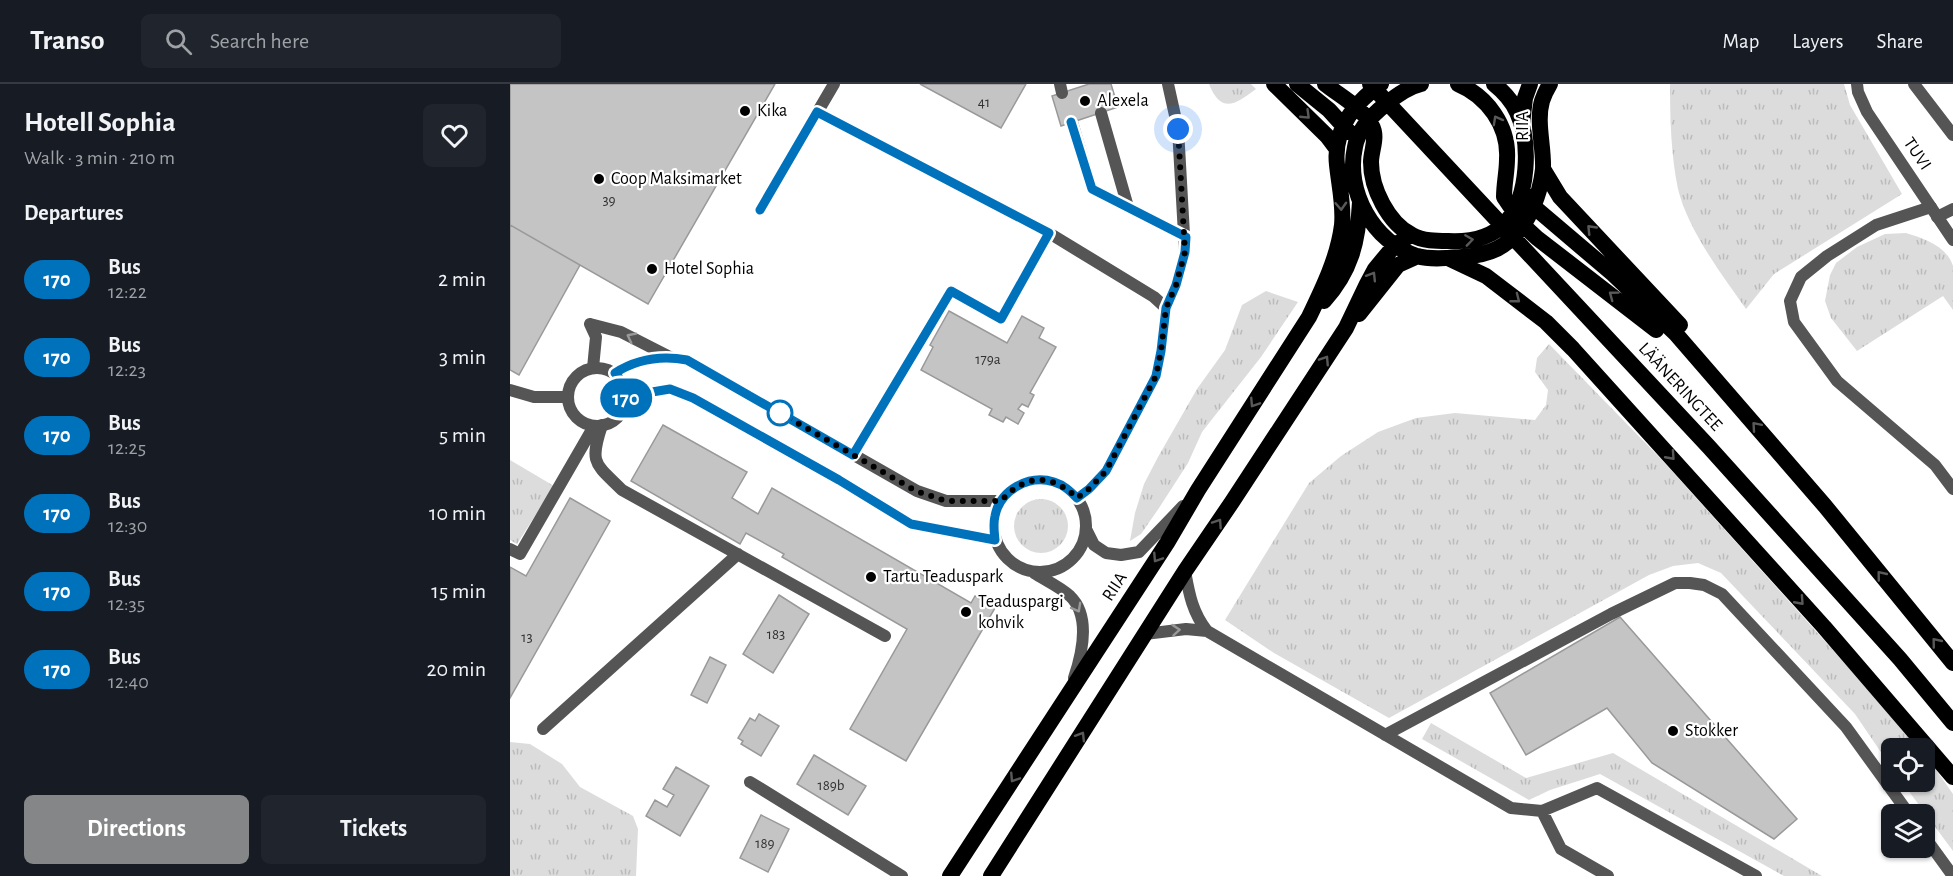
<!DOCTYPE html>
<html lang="en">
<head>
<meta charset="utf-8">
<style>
	:root { --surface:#171b24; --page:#20242c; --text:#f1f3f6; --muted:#9ea1a6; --line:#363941; --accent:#858687 }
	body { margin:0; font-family:"Alegreya Sans",sans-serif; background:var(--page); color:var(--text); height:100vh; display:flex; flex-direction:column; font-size:22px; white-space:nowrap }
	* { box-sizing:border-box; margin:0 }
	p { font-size:20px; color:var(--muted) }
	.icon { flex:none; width:33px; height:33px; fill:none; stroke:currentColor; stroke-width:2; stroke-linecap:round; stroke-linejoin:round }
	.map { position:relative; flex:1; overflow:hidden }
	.sheet { display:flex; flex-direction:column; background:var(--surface); width:510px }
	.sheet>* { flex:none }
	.badge { padding:0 12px; border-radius:20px; font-size:21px; line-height:39px }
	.fabs { position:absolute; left:1371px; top:654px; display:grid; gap:12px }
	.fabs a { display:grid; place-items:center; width:54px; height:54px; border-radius:9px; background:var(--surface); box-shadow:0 2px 4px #0004; font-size:30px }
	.you { position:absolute; width:30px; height:30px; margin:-15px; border:4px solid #fff; border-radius:50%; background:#1a73e8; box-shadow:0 0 0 9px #1a73e833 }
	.map>.badge { position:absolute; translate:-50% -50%; box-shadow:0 0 0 3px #fff }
	h2 { padding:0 24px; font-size:22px; line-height:54px }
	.round { display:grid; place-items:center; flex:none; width:63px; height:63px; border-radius:9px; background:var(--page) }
	.overview { display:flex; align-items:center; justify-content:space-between; height:102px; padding:0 24px }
	h1 { font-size:28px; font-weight:600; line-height:45px }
	.button { display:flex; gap:12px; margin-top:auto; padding:12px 24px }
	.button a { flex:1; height:69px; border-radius:9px; background:var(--accent); color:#fff; font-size:24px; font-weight:600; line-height:69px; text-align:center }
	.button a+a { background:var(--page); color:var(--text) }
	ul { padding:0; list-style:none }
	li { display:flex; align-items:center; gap:18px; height:78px; padding:0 24px }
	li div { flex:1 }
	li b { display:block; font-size:22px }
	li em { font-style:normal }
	li .badge { min-width:66px; font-weight:700; text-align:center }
	header { display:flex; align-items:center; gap:36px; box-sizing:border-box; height:84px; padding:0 30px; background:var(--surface); border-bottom:2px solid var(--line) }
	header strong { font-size:28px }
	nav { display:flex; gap:33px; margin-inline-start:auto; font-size:21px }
	.search { width:420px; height:54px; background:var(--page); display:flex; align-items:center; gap:15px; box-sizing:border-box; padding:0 21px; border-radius:9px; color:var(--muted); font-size:22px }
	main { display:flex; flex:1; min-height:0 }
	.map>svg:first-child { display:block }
	.grass { fill:url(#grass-tufts) }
	.building { fill:#c4c4c4; stroke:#999; stroke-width:1.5 }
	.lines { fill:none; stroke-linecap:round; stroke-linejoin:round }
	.service { stroke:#555; stroke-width:12 }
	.minor { stroke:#555; stroke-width:12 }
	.trunk { stroke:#000; stroke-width:16 }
	.oneway { stroke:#595959 }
	.oneway2 { stroke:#999 }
	.line-casing { stroke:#fff; stroke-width:14 }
	.line { stroke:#0072bc; stroke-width:9 }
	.walk { stroke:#000; stroke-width:6; stroke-dasharray:0 10.8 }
	.poi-dot { fill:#000; stroke:#fff; stroke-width:2 }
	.stop-dot { fill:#fff; stroke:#0072bc; stroke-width:3 }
	.labels { text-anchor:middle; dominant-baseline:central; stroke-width:4.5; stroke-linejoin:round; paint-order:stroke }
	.number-label { font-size:15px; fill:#313131 }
	.poi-label { font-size:18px; fill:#000; stroke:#fff; text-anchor:start }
	.street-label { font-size:18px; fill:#000; stroke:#fff }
</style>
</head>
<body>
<header>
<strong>Transo</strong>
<div class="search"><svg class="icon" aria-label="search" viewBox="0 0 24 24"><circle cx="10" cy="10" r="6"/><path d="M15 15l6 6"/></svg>Search here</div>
<nav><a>Map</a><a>Layers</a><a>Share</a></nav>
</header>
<main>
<section class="sheet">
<div class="overview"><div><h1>Hotell Sophia</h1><p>Walk · 3 min · 210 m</p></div><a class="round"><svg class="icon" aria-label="heart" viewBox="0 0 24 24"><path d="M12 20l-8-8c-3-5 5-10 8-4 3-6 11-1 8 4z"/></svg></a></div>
<h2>Departures</h2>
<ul>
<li><span class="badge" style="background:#0072bc;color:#fff">170</span><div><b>Bus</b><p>12:22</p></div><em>2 min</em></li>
<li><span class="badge" style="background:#0072bc;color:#fff">170</span><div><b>Bus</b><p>12:23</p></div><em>3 min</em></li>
<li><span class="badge" style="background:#0072bc;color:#fff">170</span><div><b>Bus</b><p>12:25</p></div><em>5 min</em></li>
<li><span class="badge" style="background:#0072bc;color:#fff">170</span><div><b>Bus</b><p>12:30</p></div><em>10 min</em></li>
<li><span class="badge" style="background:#0072bc;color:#fff">170</span><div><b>Bus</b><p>12:35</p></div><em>15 min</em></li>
<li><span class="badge" style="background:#0072bc;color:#fff">170</span><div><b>Bus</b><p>12:40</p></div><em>20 min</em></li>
</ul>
<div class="button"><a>Directions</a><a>Tickets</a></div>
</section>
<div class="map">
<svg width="1443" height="792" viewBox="0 0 1443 792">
	<defs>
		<pattern id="grass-tufts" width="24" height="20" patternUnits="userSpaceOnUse" patternTransform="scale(1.5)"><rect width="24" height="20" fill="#dcdcdc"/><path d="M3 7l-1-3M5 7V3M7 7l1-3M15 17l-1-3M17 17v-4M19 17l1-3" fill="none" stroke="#bbb"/></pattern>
	</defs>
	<rect width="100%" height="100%" fill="#fff"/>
	<path class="grass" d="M699,0H741L746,5C725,21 711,30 699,0Z
		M1160,0H1334L1340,21L1392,110L1264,190L1236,225C1212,191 1178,146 1168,105C1161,71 1160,35 1160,0Z
		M1396,149C1413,154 1437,162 1443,182C1443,190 1443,216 1443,226L1433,212L1347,267L1321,234L1315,217L1320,191L1326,179L1347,163L1375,150Z
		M756,207L788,218L751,273L692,348L678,379L649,424L631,450L620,457L625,429L634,400L648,373L687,305L715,266L732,221Z
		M1039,260L1152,376L1411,664H1382L1381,683L1345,630L1211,489L1188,479L1163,482L1139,491L879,634L764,569L715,536L799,399L831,372L868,348L906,334L945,329L1025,336L1036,321L1038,306L1025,288L1027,274Z
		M0,376L44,402L7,460L0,456Z
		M504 442a27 27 0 1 1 54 0a27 27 0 1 1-54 0Z
		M921,639L1016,694L1103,669L1312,792H1274L1090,690L1040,706L1019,716L912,655Z
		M0,658L20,660L52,680L70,703L123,732L128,745L126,792H0Z
		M1415,670L1443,710V767L1392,698H1414Z"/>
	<path class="building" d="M0,0H265L138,220L0,141Z
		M410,0H516L491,44Z
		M579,0H601L608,23L551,42L542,12Z
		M0,141L70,181L9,291L0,286Z
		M439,227L497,259L512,232L534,244L529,254L546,263L520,309L524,311L518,323L512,320L508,325L514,329L508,340L496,333L493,338L479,331L482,325L411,286L423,263L420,261Z
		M153,341L237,388L222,414L248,430L262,404L461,519L465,512L485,524L396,677L340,645L397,545L272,473L274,470L236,449L230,460L121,397Z
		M60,414L100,437L0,614V483L16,492Z
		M269,511L299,530L263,589L233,570Z
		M1110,533L1287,735L1264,755L1142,679L1097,624L1016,671L980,609Z
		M200,573L216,581L197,619L181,611Z
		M249,630L269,642L251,672L231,660L233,657L228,654L240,634L245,637Z
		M304,671L356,702L338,731L287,700Z
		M166,683L199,702L170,752L136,732L145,716L157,723L164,711L153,705Z
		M251,731L279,745L258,788L230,774Z"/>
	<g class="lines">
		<path class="service" d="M550,0L552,9
			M1404,0L1443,51
			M307,28L539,149L644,213L656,224
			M591,29L618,123
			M562,38L582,105L676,153
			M1421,123L1366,141L1317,172L1291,193L1280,217L1284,238L1327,297L1425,381L1443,405
			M250,126L324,0
			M1427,133L1443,125
			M80,240L111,248L160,273
			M80,240L86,253L83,284
			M92,341C79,380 85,379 112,406L375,552
			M343,371L441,207L491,235L539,149
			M0,465L10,470L84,342
			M675,487C679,509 682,528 697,547L1001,724L1032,727L1051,765L1098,792
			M635,550L676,545L697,547
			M33,645L228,470
			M875,651L1101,530L1165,499H1180L1194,501L1212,510L1336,643L1399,730
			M240,698L392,792
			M1032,727L1087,704L1246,792
			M1414,752L1443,792"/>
		<path class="minor" d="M1347,0L1348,8L1357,28L1443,156
			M58 313a29 29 0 1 1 58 0a29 29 0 1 1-58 0Z
			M105,289C127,275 150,271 177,276L407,407L436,417H491
			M0,306L24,313H58
			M115,323L136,308L160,305L183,314L329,396L401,440L485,456
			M484 442a46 46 0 1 1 92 0a46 46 0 1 1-92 0Z
			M567,414L579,405L596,387L646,292L651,267L656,224L666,202L675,168L668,45L658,0
			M577,447L584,461L596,469L611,471L629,468L673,422
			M524,489C535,496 550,503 560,512C581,532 572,570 564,594"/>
		<path class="trunk" d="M764,0L817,52L826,64
			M787,0L819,26L839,48
			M815,0C830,12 853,24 862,42C868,53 861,67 861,78C861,104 878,139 902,151C913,157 926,157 938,157C959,158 981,155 996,138C1019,113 1021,58 1007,28C1002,17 994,8 984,0
			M860,0L1199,363L1390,575L1443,639
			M911,0C898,3 887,11 876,20C862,31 848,45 845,63C835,107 863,158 907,172C921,176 938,174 952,173C979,171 998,164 1014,140C1024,124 1031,104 1033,85C1034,63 1026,38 1032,17C1034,11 1037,5 1040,0
			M948,0C977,12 999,42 997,75C997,88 994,100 994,113L1013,141L1027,154L1146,246
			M1012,40L1015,14L1020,0
			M1033,85L1050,113L1170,241
			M1012,106L1023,122L1103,190L1166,250L1315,422L1443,579
			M938,174L976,192L1036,238L1063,265L1314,543L1443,693
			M814,217C841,187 848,158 850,118
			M849,230L888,181L908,172
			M440,792L657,459L688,406L799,233C813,204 828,173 832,141C834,121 829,101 827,81C823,46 844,19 871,0
			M481,792L675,487L722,418L836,244L857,200L865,185L885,161L901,151"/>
	</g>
	<defs><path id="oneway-chevron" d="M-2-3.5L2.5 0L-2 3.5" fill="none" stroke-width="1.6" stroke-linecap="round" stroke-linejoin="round" transform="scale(1.5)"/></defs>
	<g class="oneway">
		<use href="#oneway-chevron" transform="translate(796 31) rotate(44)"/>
		<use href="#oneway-chevron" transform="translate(987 36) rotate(-119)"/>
		<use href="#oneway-chevron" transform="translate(831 122) rotate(87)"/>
		<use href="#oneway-chevron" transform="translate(1081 145) rotate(-134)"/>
		<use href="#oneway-chevron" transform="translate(959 156) rotate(-8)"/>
		<use href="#oneway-chevron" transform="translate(862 192) rotate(-58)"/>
		<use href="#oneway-chevron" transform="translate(1103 211) rotate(-143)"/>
		<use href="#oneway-chevron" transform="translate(1006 215) rotate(38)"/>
		<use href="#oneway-chevron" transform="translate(815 276) rotate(-57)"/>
		<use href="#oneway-chevron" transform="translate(744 319) rotate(123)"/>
		<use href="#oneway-chevron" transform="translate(1246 342) rotate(-131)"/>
		<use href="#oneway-chevron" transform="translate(1161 372) rotate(48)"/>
		<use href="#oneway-chevron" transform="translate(708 439) rotate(-56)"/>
		<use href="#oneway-chevron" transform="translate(647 474) rotate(123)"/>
		<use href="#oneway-chevron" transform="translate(1371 491) rotate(-129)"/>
		<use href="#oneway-chevron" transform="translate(1290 517) rotate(48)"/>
		<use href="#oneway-chevron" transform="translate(1426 558) rotate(-129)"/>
		<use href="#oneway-chevron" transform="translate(571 652) rotate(-58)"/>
		<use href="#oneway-chevron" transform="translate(504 694) rotate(123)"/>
	</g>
	<g class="oneway2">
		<use href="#oneway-chevron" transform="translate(121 253) rotate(-153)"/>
		<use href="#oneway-chevron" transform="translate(567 524) rotate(61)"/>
		<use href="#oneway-chevron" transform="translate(666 546) rotate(-5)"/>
	</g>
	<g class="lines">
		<g class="line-casing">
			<path id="line" d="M250,126L307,28L539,149L491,235L441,207L343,371L177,276C150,271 127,275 105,289C115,300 118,309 115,323L136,309L160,305L183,314L329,396L401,440L485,456C484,447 483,440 485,432C490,406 519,390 544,398C554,401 560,407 567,414L579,405L596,387L646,292L651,267L656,224L666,201L675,168L676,153L582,105L561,38"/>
		</g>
		<use href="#line" class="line"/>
		<path class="walk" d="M270,329L406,407L436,417H491C515,390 541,389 567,414L579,405L596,387L646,292L651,267L656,224L666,201L675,168L668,45"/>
	</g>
	<g class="poi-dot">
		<circle cx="575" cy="17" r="6"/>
		<circle cx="235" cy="27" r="6"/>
		<circle cx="89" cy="95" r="6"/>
		<circle cx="142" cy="185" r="6"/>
		<circle cx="361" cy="493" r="6"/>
		<circle cx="456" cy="528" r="6"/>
		<circle cx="1163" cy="647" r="6"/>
	</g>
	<circle class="stop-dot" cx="270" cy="329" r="12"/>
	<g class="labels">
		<g class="number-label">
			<text x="474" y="18">41</text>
			<text x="99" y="116">39</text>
			<text x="478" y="275">179a</text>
			<text x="266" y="550">183</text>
			<text x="17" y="553">13</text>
			<text x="321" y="701">189b</text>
			<text x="255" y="759">189</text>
		</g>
		<g class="poi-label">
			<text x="587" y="17">Alexela</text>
			<text x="247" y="27">Kika</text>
			<text x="101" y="95">Coop Maksimarket</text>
			<text x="154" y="185">Hotel Sophia</text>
			<text x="373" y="493">Tartu Teaduspark</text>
			<text x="468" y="518">Teaduspargi<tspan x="468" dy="21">kohvik</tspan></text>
			<text x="1175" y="647">Stokker</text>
		</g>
		<g class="street-label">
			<text transform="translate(1013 42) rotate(-90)">RIIA</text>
			<text transform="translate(1407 70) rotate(56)">TUVI</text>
			<text transform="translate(1170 303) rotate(47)">LÄÄNERINGTEE</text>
			<text transform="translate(605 503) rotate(-57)">RIIA</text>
		</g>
	</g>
</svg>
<div class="fabs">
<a><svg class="icon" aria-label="locate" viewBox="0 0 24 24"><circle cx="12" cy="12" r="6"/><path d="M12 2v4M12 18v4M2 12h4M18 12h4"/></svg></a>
<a><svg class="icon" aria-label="layers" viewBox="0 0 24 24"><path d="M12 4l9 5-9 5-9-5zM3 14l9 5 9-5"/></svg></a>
</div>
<div class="you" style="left:668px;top:45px"></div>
<b class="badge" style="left:116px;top:314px;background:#0072bc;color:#fff">170</b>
</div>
</main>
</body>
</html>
